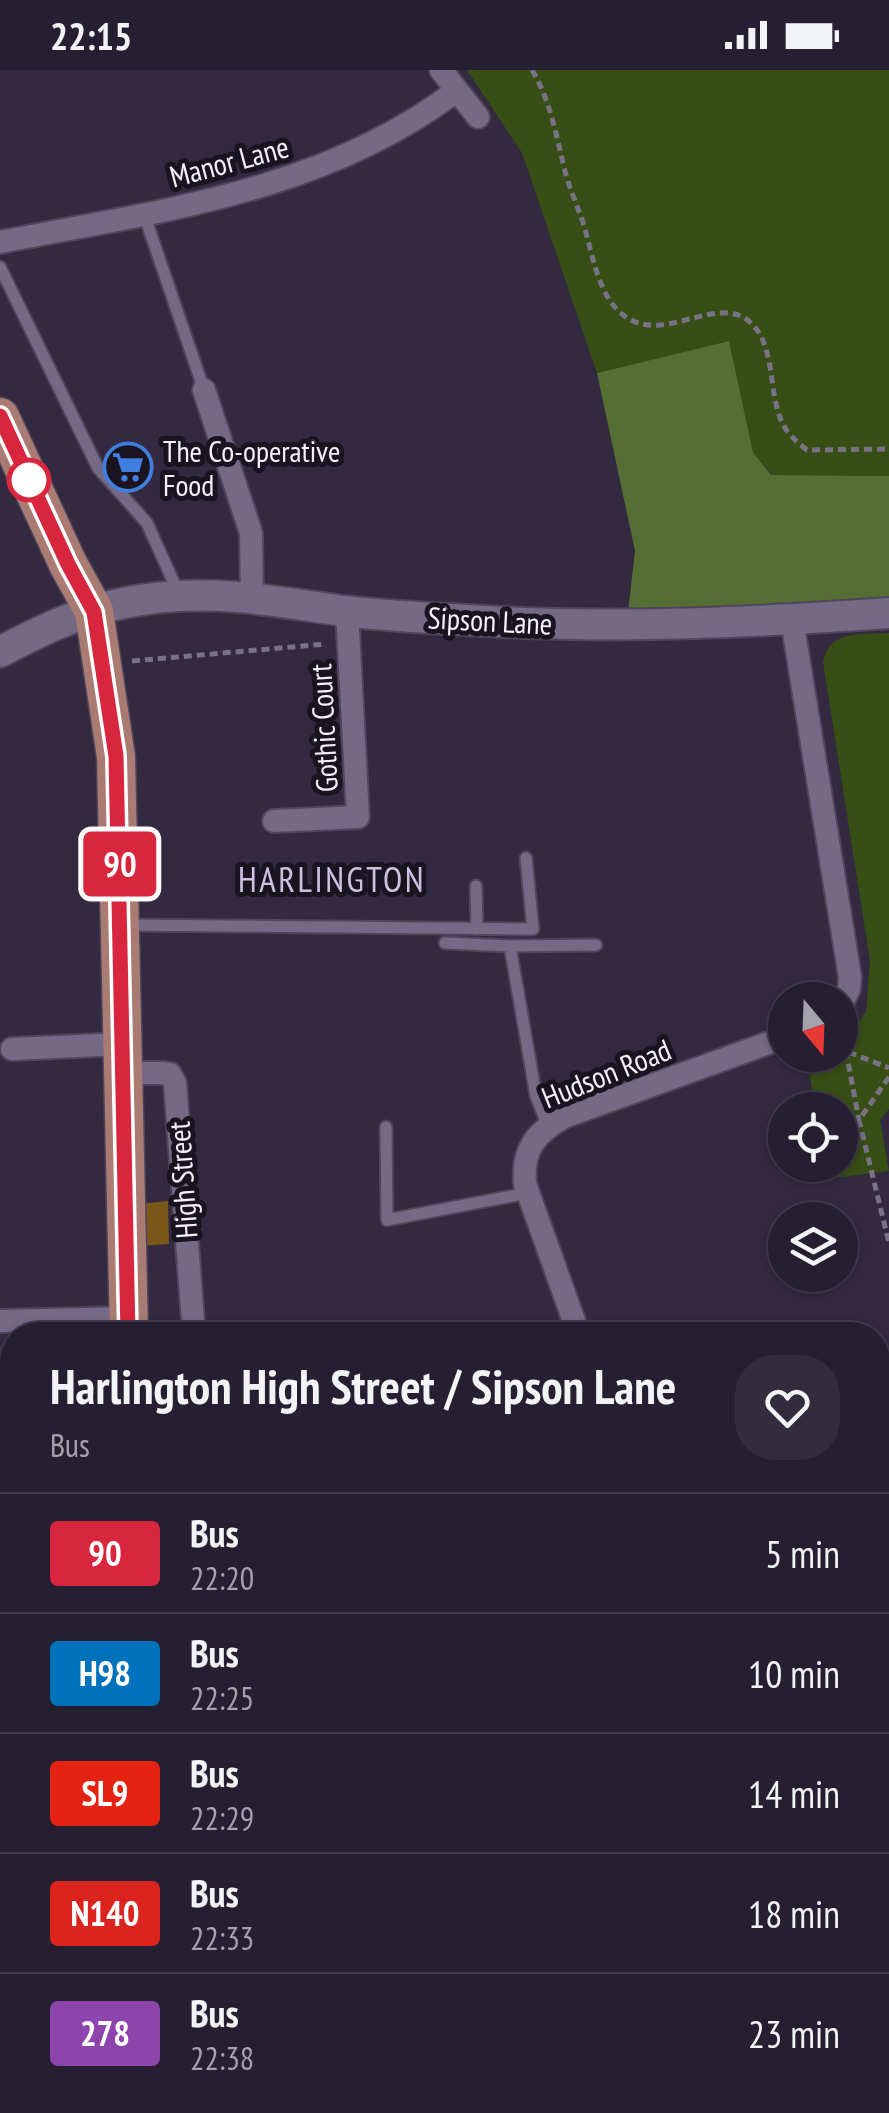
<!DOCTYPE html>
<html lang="en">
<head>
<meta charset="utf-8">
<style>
	:root { --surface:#261f31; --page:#322c3d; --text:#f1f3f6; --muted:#a4a2ab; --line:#423d4d }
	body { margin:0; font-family:"PT Sans Narrow",sans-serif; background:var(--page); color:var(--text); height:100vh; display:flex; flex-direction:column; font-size:38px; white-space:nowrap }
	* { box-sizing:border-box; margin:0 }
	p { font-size:32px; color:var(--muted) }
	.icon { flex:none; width:55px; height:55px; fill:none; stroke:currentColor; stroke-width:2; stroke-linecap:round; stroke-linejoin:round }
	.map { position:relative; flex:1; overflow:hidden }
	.side { position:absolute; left:0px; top:1252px; width:890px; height:792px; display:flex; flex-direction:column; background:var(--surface); border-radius:40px 40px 0 0; box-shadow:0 2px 8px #0004,0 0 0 2px var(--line) }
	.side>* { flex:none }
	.badge { padding:0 20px; border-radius:8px; font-size:35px; line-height:65px }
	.needle { width:65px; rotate:161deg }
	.tools { position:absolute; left:768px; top:912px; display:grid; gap:20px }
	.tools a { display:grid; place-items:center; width:90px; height:90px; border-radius:50%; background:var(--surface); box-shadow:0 2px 8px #0004,0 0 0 2px var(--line); font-size:50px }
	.map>.badge { position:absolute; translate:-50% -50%; box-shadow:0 0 0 5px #fff }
	.round { display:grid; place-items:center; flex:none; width:105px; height:105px; border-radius:40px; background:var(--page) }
	.summary { display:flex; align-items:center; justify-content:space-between; height:170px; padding:0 50px }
	h1 { font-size:48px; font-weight:700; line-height:75px }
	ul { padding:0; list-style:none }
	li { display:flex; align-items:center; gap:30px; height:120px; padding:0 50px; border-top:2px solid var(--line) }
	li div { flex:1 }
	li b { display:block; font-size:38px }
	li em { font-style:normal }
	li .badge { min-width:110px; font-weight:700; text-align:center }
	.status { display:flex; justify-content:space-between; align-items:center; height:70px; padding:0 50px; background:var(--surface); direction:ltr }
	.status svg { height:28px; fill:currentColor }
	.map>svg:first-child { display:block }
	.green { fill:#374e14 }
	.forest { fill:#556e34 }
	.building { fill:#7a5619 }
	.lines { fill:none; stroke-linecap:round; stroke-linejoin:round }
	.service-casing { stroke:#4f465b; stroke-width:15 }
	.minor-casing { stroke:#4f465b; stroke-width:26 }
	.tertiary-casing { stroke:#4f465b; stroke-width:34 }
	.primary-casing { stroke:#4f465b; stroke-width:41 }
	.path { stroke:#797186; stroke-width:5; stroke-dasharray:8 5; stroke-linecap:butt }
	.service { stroke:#756a86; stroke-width:11 }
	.minor { stroke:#756a86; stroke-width:22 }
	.tertiary { stroke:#756a86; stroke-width:30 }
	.primary { stroke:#a97b72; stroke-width:38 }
	.line-casing { stroke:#fff; stroke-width:22 }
	.line { stroke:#d7263d; stroke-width:15 }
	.stop-dot { fill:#fff; stroke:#d7263d; stroke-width:5 }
	.labels { text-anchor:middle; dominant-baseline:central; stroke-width:10; stroke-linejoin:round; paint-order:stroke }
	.street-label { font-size:30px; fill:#f5efff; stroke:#19141f }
	.poi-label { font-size:30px; fill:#f5efff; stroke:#19141f; text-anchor:start }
	.quarter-label { font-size:35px; letter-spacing:2.5px; fill:#cec1e0; stroke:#19141f }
</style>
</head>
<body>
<div class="status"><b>22:15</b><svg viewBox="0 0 49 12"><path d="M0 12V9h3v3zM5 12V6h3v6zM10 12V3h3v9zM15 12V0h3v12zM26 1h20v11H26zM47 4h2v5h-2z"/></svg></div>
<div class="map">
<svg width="889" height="2043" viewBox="0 0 889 2043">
	<rect width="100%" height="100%" fill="#332941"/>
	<path class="green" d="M467,0H889V406L772,405L753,382L729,271L597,303L522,83Z
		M889,563V1039L880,1050L889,1101L825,1109L823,1095H840V1040H815L808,991L821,985H840V976L866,942L870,891L823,592C829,559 862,565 889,563Z
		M819,2033L820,2043H435L434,2033Z"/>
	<path class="forest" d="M729,271L753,382L771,405L889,406V527L628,542L635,481L597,303Z"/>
	<path class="building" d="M168,1131L169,1174L141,1176L139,1134Z"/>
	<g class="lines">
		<g class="service-casing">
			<path id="service" d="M144,144L204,320
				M0,197L98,398L147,453L178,522
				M476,816L477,859
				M126,855L533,859L526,788
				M445,873L510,876L536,1026L548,1056
				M510,876L596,875
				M386,1057L387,1150L528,1123
				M878,1811L889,1894"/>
		</g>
		<g class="minor-casing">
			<path id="minor" d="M441,0L478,47
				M0,172C159,141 323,122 456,21
				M204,320L251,463L252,526
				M792,550L850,907L849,919L840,938
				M274,751L358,747L347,541
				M12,979L122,974
				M122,1003H164L170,1004L175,1013L194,1265
				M0,1251L128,1248
				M579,1265L525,1114C522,1080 535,1063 564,1047L785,967
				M7,1381H12
				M878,1714L889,1712
				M0,1823L12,1822
				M240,2032V2043"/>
		</g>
		<g class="tertiary-casing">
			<path id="tertiary" d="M0,582C38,562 76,543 119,534C198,516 266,530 344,541C396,547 450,549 503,552C631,558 761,552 889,543"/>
		</g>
		<g class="primary-casing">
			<path id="primary" d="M0,347L68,494L94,541L116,687L129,1265
				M191,2043V2032"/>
		</g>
		<path class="path" d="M532,0C551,32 556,65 565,101C570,121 579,139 585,159C593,187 599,229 626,247C665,274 718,223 750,252C776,275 768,323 782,352C787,364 797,372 807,380L889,379
			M132,591L326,574
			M840,973L846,981L889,998
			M846,981L859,1050
			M889,1007L859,1050L889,1173"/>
		<use href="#service" class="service"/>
		<use href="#minor" class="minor"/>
		<use href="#tertiary" class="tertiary"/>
		<use href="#primary" class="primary"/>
	</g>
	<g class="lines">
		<g class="line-casing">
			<path id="line" d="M0,346L68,494L94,542L116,686L128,1265"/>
		</g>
		<use href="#line" class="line"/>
	</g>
	<defs>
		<g id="supermarket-ring" transform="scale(2.5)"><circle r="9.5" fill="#19141f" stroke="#3f7fe0" stroke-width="1.5"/><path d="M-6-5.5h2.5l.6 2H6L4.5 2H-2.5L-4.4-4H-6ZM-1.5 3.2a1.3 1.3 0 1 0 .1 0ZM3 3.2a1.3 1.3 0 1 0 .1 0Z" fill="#3f7fe0"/></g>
	</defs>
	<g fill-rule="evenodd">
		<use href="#supermarket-ring" x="128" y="397"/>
	</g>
	<circle class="stop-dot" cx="29" cy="410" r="20"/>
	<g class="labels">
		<g class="street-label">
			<text transform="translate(229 91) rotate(-15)">Manor Lane</text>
			<text transform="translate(490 550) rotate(3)">Sipson Lane</text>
			<text transform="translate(323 658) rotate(-93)">Gothic Court</text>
			<text transform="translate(606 1003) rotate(-22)">Hudson Road</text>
			<text transform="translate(182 1110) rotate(-94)">High Street</text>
		</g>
		<g class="poi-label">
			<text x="163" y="380">The Co-operative<tspan x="163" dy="34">Food</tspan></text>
		</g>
		<g class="quarter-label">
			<text x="332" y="809">HARLINGTON</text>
		</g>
	</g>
</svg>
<div class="tools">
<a><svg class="needle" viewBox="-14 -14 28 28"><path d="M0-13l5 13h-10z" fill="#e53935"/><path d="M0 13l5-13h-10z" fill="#a4a2ab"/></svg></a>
<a><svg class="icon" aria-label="locate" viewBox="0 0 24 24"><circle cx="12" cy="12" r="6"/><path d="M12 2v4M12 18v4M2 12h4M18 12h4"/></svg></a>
<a><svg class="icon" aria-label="layers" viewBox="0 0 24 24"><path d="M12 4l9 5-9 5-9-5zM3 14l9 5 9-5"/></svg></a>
</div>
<b class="badge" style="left:120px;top:794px;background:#d7263d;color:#fff">90</b>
<section class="side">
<div class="summary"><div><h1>Harlington High Street / Sipson Lane</h1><p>Bus</p></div><a class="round"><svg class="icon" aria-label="heart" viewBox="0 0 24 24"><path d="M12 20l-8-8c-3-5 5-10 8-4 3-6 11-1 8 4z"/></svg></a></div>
<ul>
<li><span class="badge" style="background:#d7263d;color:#fff">90</span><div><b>Bus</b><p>22:20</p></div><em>5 min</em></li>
<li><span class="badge" style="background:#0072bc;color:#fff">H98</span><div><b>Bus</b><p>22:25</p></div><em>10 min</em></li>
<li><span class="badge" style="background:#e42313;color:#fff">SL9</span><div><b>Bus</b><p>22:29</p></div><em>14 min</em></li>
<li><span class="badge" style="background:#dc241f;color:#fff">N140</span><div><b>Bus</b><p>22:33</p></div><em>18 min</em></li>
<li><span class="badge" style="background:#8e44ad;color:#fff">278</span><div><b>Bus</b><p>22:38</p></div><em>23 min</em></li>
</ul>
</section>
</div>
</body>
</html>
